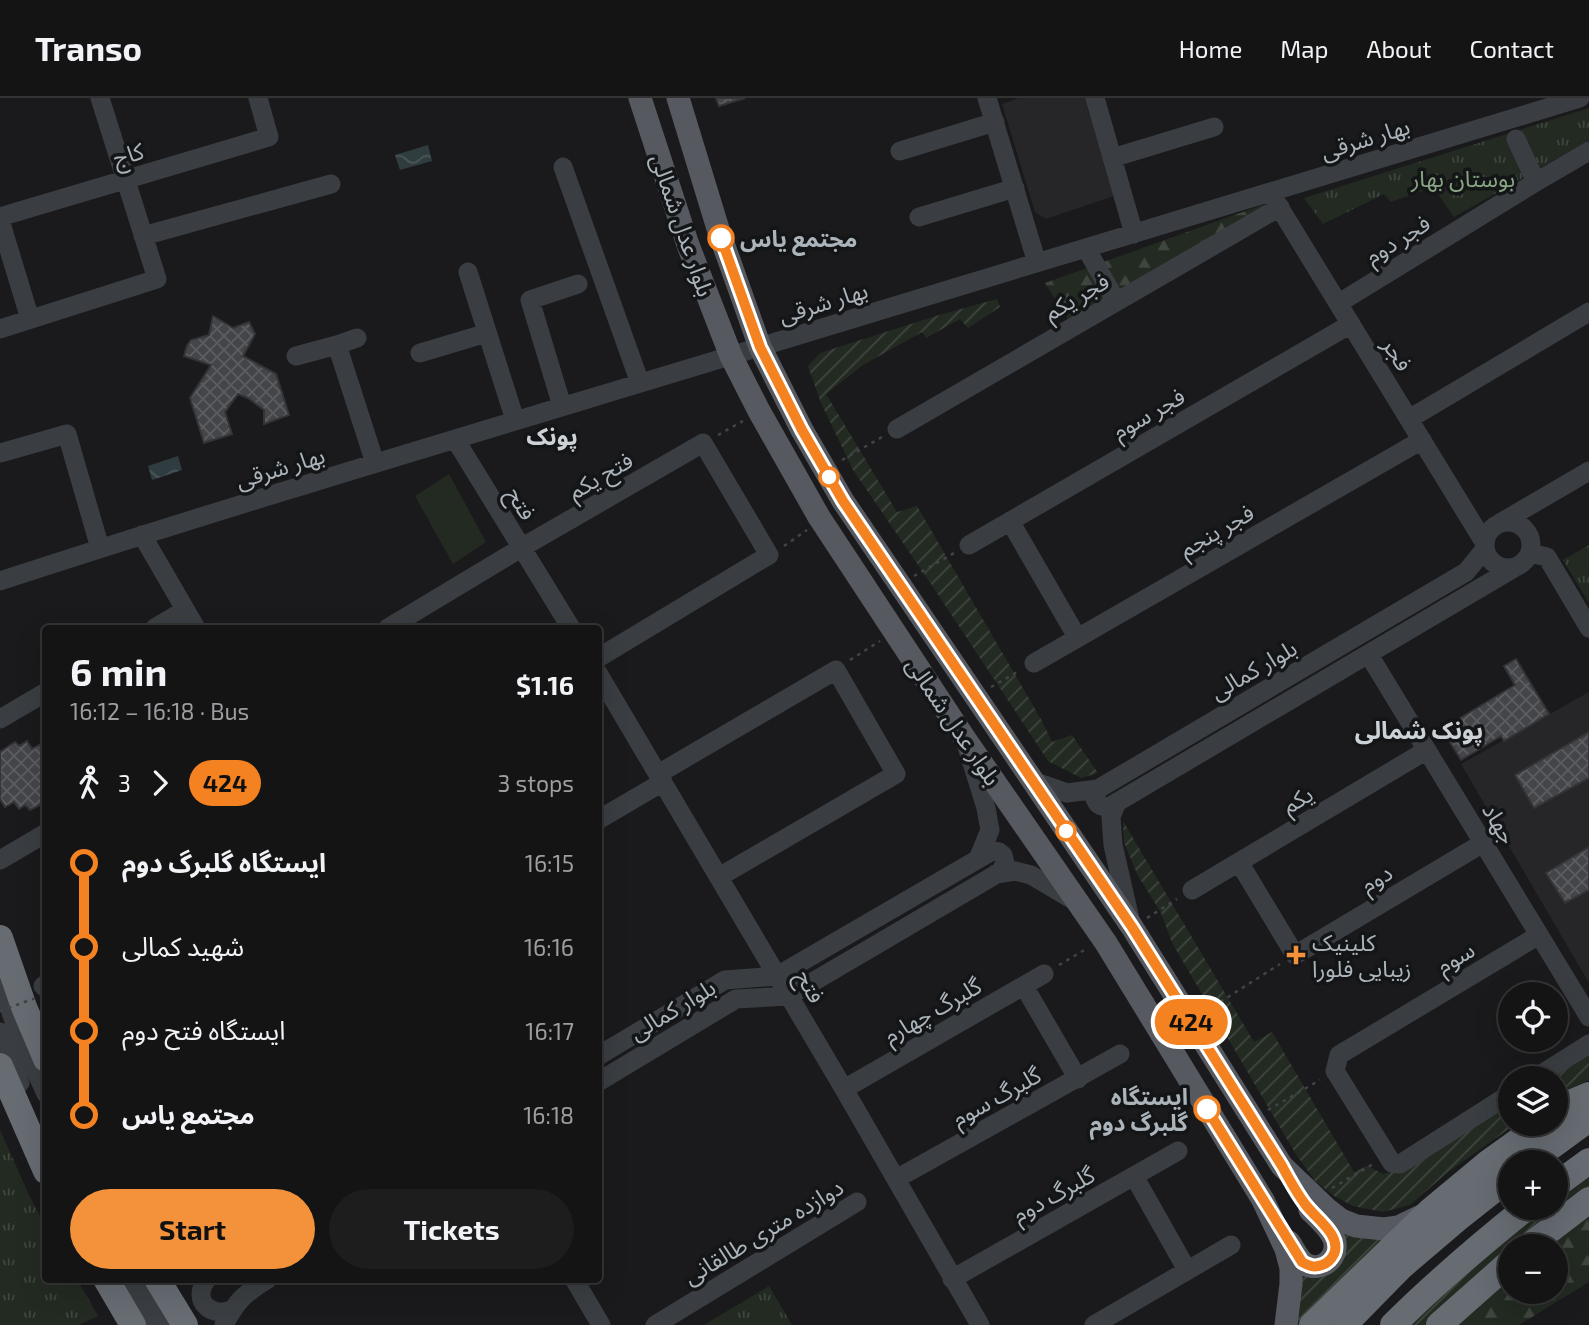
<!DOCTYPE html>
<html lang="en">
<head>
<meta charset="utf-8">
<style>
	:root { --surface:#141415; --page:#1d1d1e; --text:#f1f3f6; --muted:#9d9ea0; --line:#333334; --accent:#f3923b }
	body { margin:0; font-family:"Exo 2","Noto Sans Arabic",sans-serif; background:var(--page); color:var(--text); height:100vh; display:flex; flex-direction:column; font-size:26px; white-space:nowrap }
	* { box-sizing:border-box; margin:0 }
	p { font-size:23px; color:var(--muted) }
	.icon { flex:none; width:38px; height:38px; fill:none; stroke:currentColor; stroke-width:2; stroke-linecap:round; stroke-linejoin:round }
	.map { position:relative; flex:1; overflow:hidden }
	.panel { position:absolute; left:42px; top:527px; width:560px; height:658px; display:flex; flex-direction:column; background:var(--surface); border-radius:7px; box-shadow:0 7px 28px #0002,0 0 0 2px var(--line) }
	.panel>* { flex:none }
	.badge { padding:0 14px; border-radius:23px; font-size:24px; line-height:46px }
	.tools { position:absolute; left:1498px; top:884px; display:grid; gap:14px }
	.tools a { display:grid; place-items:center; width:70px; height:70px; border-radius:50%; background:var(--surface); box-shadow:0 7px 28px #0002,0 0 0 2px var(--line); font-size:35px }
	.map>.badge { position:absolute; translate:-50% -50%; box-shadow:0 0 0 4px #fff }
	.legs { display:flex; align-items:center; gap:10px; height:77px; padding:0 28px; font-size:23px }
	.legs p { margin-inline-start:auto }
	.headline { display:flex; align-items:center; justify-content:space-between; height:119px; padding:0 28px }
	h1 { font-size:38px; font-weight:700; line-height:52px }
	.primary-button { display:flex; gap:14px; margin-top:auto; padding:14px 28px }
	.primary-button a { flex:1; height:80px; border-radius:42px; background:var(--accent); color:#111; font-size:28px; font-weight:700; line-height:80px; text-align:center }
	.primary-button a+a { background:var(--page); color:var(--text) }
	ul { padding:0 28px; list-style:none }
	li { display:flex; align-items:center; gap:24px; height:84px; font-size:26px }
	li i { display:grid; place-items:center; width:10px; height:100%; margin:0 9px; background:currentColor }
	li i::after { content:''; width:18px; height:18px; margin:-9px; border:5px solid; border-radius:50%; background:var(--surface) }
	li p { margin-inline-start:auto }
	li:first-child i { background:linear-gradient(#0000 50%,currentColor 0) }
	li:last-child i { background:linear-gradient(currentColor 50%,#0000 0) }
	header { display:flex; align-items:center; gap:42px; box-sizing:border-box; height:98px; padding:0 35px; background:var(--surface); border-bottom:2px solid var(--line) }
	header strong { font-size:33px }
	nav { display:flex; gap:38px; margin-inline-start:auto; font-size:24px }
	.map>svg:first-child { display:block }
	.built { fill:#262629 }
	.grass { fill:url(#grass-tufts) }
	.forest { fill:url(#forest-firs) }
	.garden { fill:url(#garden-furrows) }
	.pitch { fill:#222a21 }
	.water { fill:url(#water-waves) }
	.building { fill:url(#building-cross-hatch); stroke:#343438; stroke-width:2 }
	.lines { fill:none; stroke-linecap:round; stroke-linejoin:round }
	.path { stroke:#404448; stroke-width:2.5; stroke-dasharray:3.5 5; stroke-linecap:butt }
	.minor { stroke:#3a3d41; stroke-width:19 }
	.major { stroke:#565a60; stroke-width:23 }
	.highway { stroke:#666c72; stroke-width:26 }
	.path-bridge { stroke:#404448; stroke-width:2.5; stroke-dasharray:3.5 5; stroke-linecap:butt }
	.line-1-casing { stroke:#fff; stroke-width:16 }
	.line-1 { stroke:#f58220; stroke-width:10 }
	.stop-1-dot { fill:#fff; stroke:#f58220; stroke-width:3.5 }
	.poi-dot { fill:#f3923b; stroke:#141517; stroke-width:2.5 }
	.labels { text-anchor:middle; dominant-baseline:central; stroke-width:7; stroke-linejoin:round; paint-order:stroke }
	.street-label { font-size:23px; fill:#acb4bb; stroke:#141517 }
	.park-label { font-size:23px; fill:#88a683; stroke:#141517 }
	.stop-label { font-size:23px; font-weight:bold; fill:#acb4bb; stroke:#141517; text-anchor:start }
	.poi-label { font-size:23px; fill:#acb4bb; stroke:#141517; text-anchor:start }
	.neighbourhood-label { font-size:24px; font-weight:bold; fill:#cdd2d7; stroke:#141517 }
</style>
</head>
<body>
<header>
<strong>Transo</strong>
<nav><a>Home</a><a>Map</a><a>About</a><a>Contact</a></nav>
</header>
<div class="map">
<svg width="1589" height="1227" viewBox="0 0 1589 1227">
	<defs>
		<pattern id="grass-tufts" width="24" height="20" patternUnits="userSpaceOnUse" patternTransform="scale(1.75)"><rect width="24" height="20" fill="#222a21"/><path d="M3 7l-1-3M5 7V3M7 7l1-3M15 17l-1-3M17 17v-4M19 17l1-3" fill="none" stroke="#3f463f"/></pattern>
		<pattern id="forest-firs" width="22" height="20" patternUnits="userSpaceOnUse" patternTransform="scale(1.75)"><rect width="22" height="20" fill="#222a21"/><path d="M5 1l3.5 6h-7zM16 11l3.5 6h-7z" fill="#3f463f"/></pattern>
		<pattern id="garden-furrows" width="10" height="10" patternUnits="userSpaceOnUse" patternTransform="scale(1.75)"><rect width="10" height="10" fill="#222a21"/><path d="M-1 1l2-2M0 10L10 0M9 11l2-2" fill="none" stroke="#3f463f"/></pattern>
		<pattern id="water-waves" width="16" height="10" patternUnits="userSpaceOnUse" patternTransform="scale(1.75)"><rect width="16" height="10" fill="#2f3c40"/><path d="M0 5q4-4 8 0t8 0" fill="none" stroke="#4a565a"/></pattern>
		<pattern id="building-cross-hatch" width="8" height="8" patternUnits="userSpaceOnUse" patternTransform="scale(1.75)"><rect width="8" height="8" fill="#444549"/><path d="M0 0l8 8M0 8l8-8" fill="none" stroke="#5c5d61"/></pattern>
	</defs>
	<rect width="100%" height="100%" fill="#1a1a1c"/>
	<path class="built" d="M1019,0H1089L1114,98L1046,121L1035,114L1002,6Z
		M1589,594V885L1461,666Z"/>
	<path class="grass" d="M1589,10V42L1454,119L1433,89L1391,104L1384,96L1323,126L1304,100Z
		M1589,447V505L1563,462Z
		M0,1032L29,1097L45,1127L46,1181H77L98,1218L79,1227H0Z
		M769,1188L792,1227H704Z"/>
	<path class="forest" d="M1265,106L1266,111L1069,223L1045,185Z
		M1589,1110V1184L1519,1227H1447L1510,1172V1194H1556V1148H1541Z"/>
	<path class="garden" d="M997,201L1000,209L968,230L960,221L926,240L922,234L863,267L826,296L897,414L917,408L1042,623L1052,644L1072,637L1098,675L1081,680L1048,663L929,483L853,372L821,305L808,268L820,255L939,217Z
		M1123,723L1254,944L1272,934L1354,1074L1367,1068L1383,1076L1403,1071L1510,1003V1026H1516L1448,1074L1410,1107L1383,1114L1353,1108L1334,1098L1315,1083L1295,1055L1172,845L1161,815L1137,776L1124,744Z
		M1589,953V982L1556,997V980H1546Z
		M1589,1076V1094L1518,1148H1510V1155L1430,1227H1407L1510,1135L1543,1110H1556V1100Z
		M1338,1128L1387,1139L1308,1227H1291L1298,1176L1311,1178Z"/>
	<path class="pitch" d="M449,376L486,444L453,466L415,398Z"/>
	<path class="water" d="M428,47L432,63L400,72L395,57Z
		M178,358L182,372L152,382L148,368Z"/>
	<path class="building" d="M716,0H745L719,8Z
		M213,218L233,230L249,224L255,236L243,258L276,276L289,317L264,326V312L248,300L238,296L225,314L232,336L204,345L190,300L211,267L184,258L187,248L191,242L209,237Z
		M1516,561L1549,616L1504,643L1501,638L1461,662L1442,631L1515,587L1504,568Z
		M1589,634V680L1534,710L1515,677Z
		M27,643L32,651L45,644L46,645V704L30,712L25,707L19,711L14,704L5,709L0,701V654L15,644L19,648Z
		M1589,749V792L1565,805L1546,775Z"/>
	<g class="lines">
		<path class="path" d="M718,337L743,323
			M842,362L882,339
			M784,448L807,432
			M914,478L954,455
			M850,562L880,543
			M991,589L1019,573
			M1147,820L1177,801
			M1059,867L1086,851
			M1206,913L1280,866
			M1268,1012L1320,982
			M1332,1090L1375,1065"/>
		<path class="minor" d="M987,0L1037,165
			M1095,0L1134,136
			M1516,41L1536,84
			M900,53L995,24
			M1112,60L1214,29
			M563,69L640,285
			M1273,99L1484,444
			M0,119L269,39L258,0
			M919,119L1015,90
			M0,122L30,221
			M143,138L331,86
			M1086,150L1116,203
			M468,174L515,322
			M1339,205L1536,84L1589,53
			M0,231L157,181L100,0
			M337,247L357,240
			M420,255L487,235
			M296,258L337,247L375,365
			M562,308L530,202L578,186
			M1409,321L1589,214
			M897,331L1280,109
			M455,341L571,530
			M0,355L67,336L100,450
			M1010,423L1077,539
			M1485 447a23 23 0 1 1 46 0a23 23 0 1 1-46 0Z
			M1500,425L1589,373
			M142,437L196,530
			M969,447L1351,226
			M1530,455L1547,459L1589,530
			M0,483C242,404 486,332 730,258C1014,173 1297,86 1580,0
			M155,530L185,512
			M388,530L521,450L703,345L769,457L598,560
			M1369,557L1589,919
			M1034,565L1422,342
			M598,575L844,991L980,1227
			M0,621L46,594
			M968,652L986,710L990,732L978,761
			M658,676L836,572L896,676L719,779
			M1033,683L1067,695L1098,691L1466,474L1484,452
			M1098,691L1095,701C1098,708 1102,709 1109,709L1514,470
			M1117,704L1111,719L1113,747L1130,821
			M598,722L663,684
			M0,762L46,735
			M1239,764L1295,857L1483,745
			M996,776L1015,773L1031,777L1075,803
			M1192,792L1427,652
			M0,884L17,931L46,996
			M43,888L46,886
			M1024,888L1078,981
			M0,934L20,985
			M598,958L725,882L777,878L992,753L999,754L1003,757L1005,765L1000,774L789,898L736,901L598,984
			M1535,980L1589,946
			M844,991L1044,876
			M1510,996L1400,1066L1392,1065L1335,973L1339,957L1539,837
			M1134,1078L1187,1172
			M896,1081L1120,956
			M122,1181L148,1227
			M142,1181L169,1227
			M207,1181C191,1202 210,1220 232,1212
			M574,1181L601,1227
			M952,1181L1178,1053
			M224,1227C237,1202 244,1196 268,1181
			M655,1227L857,1104
			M1094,1227L1231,1147"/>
		<path class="major" d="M640,0L688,147L731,258L759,313L819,419L965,641L1106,845L1263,1102L1286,1151L1291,1170V1186L1286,1227
			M678,0L719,134L760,249L802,332L843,403L1132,829L1282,1068L1327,1111L1341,1122L1356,1128L1384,1131L1398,1129L1421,1118
			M1289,1144C1294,1151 1298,1161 1305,1166C1322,1175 1340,1159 1334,1141C1330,1130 1318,1120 1310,1112"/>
		<path class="highway" d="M0,840L24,909L46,961
			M0,968L46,1073
			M1556,1016L1570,1005L1589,997
			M1530,1064L1589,1021
			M1556,1087L1589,1063
			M1529,1148L1589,1102
			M106,1181L133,1227
			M157,1181L185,1227
			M1312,1227L1430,1113L1489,1064L1542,1026
			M1344,1227L1402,1168L1457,1121L1510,1079
			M1393,1227C1435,1185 1480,1147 1526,1110
			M1439,1227L1510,1164"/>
		<path class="path-bridge" d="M0,913L41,898"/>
	</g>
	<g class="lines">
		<g class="line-1-casing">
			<path id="line-1" d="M721,140L760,249L802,332L843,403L1132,829L1282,1068C1289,1081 1296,1094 1305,1106C1315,1120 1342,1137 1334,1156C1331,1162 1328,1165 1322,1167C1314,1170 1309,1168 1302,1164L1207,1011"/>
		</g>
		<use href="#line-1" class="line-1"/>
	</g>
	<g class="stop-1-dot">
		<circle cx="721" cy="140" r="12"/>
		<circle cx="829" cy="379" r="9"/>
		<circle cx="1066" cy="733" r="9"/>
		<circle cx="1207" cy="1011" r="12"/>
	</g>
	<path class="poi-dot" d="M1292.5 846.5h7v7h7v7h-7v7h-7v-7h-7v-7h7z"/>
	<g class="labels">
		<g class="street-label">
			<text transform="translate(1365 40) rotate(-17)">بهار شرقی</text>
			<text transform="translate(128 56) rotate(-17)">کاج</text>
			<text transform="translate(683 127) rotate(71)">بلوار عدل شمالی</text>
			<text transform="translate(1397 141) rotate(-32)">فجر دوم</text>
			<text transform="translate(1076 198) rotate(-30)">فجر یکم</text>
			<text transform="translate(823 204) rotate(-17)">بهار شرقی</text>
			<text transform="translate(1398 256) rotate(58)">فجر</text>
			<text transform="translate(1148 315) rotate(-30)">فجر سوم</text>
			<text transform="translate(280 369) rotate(-17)">بهار شرقی</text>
			<text transform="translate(600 377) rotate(-30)">فتح یکم</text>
			<text transform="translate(522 405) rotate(59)">فتح</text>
			<text transform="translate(1216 432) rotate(-30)">فجر پنجم</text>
			<text transform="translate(1253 571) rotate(-30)">بلوار کمالی</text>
			<text transform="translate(954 623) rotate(56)">بلوار عدل شمالی</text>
			<text transform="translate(1297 701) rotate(-31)">یکم</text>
			<text transform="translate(1500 725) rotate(59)">جهاد</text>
			<text transform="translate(1376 780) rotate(-31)">دوم</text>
			<text transform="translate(1455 859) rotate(-31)">سوم</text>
			<text transform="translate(811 888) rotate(60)">فتح</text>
			<text transform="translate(672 911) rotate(-31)">بلوار کمالی</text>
			<text transform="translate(932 912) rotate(-30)">گلبرگ چهارم</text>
			<text transform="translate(996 998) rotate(-29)">گلبرگ سوم</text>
			<text transform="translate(1053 1096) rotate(-29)">گلبرگ دوم</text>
			<text transform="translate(763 1133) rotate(-31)">دوازده متری طالقانی</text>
		</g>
		<g class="park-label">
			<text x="1463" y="80">بوستان بهار</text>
		</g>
		<g class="stop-label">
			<text x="740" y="140">مجتمع یاس</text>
			<text x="1188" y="998" text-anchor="end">ایستگاه<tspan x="1188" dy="26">گلبرگ دوم</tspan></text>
		</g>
		<g class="poi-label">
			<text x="1312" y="844">کلینیک<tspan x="1312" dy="26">زیبایی فلورا</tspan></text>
		</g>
		<g class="neighbourhood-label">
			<text x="552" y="337">پونک</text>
			<text x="1419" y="631">پونک شمالی</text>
		</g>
	</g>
</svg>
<div class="tools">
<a><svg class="icon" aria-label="locate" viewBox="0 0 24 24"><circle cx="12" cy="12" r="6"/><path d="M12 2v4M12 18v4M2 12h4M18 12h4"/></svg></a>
<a><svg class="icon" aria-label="layers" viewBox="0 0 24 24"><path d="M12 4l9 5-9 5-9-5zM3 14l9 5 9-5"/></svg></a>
<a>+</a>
<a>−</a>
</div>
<b class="badge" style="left:1191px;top:924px;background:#f58220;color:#111">424</b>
<section class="panel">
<div class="headline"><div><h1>6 min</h1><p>16:12 – 16:18 · Bus</p></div><b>$1.16</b></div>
<div class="legs"><svg class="icon" aria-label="walk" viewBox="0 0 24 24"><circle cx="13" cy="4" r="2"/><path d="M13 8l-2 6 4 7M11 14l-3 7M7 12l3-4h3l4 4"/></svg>3<svg class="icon" aria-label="forward" viewBox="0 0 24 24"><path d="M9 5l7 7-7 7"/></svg><b class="badge" style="background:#f58220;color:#111">424</b><p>3 stops</p></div>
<ul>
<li><i style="color:#f58220"></i><b>ایستگاه گلبرگ دوم</b><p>16:15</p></li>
<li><i style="color:#f58220"></i><span>شهید کمالی</span><p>16:16</p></li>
<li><i style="color:#f58220"></i><span>ایستگاه فتح دوم</span><p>16:17</p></li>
<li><i style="color:#f58220"></i><b>مجتمع یاس</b><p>16:18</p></li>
</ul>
<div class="primary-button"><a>Start</a><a>Tickets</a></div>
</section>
</div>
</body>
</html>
